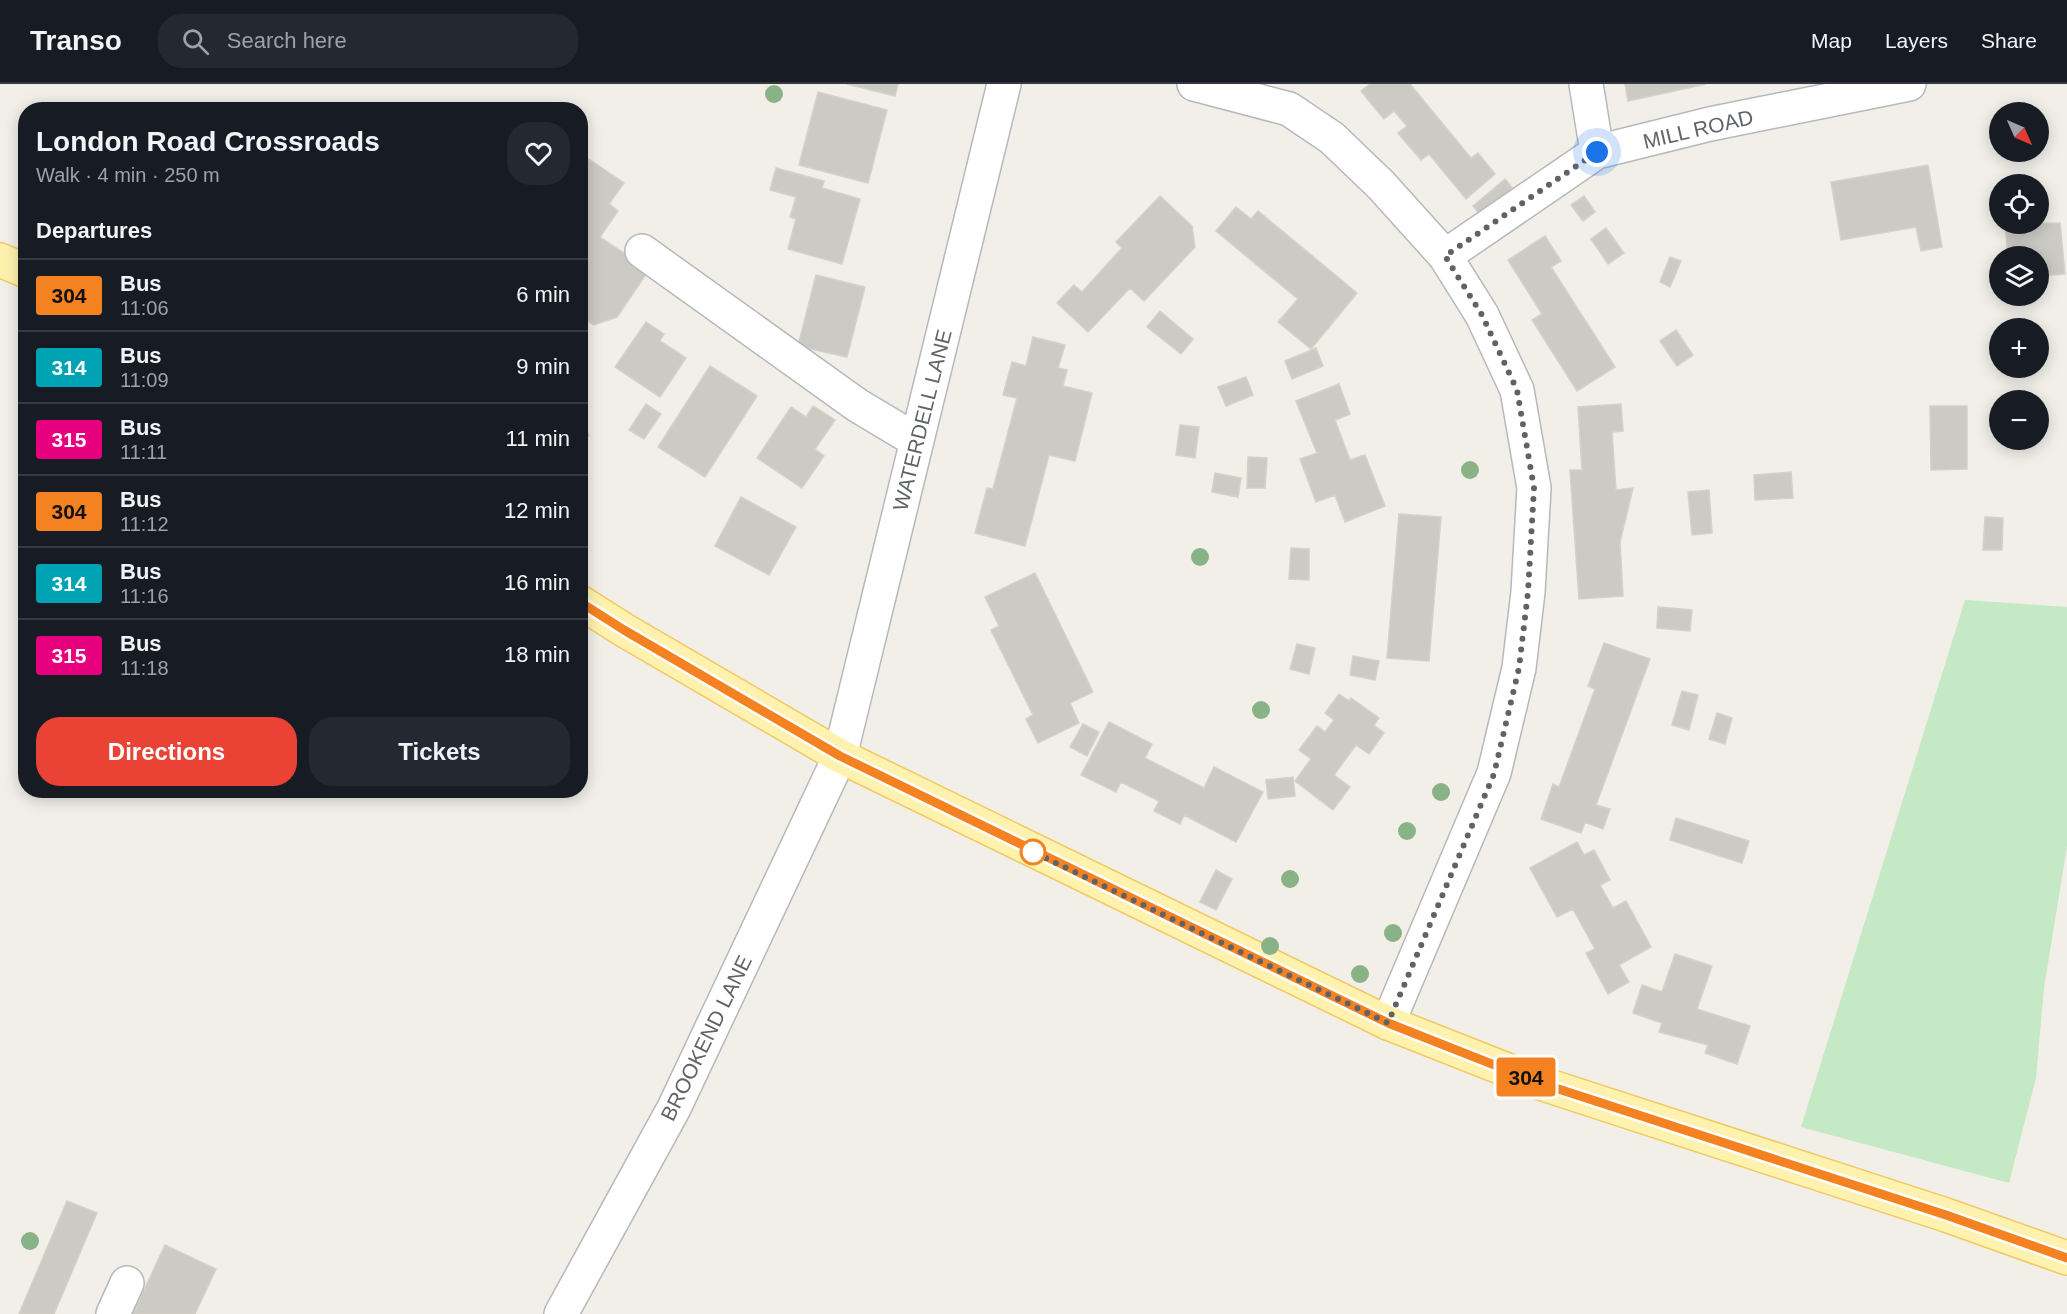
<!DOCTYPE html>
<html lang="en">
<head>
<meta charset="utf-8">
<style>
	:root { --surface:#171b24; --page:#242831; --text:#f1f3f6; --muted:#9ea1a6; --line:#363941; --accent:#ea4335 }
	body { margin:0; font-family:Arial,sans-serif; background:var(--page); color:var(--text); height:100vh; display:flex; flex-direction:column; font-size:22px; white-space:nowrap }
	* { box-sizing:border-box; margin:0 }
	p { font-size:20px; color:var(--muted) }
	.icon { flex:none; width:33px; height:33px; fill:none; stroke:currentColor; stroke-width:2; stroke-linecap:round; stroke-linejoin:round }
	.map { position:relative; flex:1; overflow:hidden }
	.sheet { position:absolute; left:18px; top:18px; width:570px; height:696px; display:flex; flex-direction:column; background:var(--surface); border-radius:24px; box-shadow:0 3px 15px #0003 }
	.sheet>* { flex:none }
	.badge { padding:0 12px; border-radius:4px; font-size:21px; line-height:39px }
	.needle { width:39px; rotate:135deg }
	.controls { position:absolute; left:1989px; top:18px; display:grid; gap:12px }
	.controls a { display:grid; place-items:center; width:60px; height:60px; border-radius:50%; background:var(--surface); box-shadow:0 3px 15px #0003; font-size:30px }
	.you { position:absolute; width:30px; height:30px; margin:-15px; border:4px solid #fff; border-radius:50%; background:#1a73e8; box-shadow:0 0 0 9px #1a73e833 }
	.map>.badge { position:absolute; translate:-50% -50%; box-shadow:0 0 0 3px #fff }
	h2 { padding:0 18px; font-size:22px; line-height:54px }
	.round { display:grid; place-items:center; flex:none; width:63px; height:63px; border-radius:24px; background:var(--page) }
	.head { display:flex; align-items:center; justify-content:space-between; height:102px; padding:0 18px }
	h1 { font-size:28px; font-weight:700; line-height:45px }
	.cta { display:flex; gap:12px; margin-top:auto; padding:12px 18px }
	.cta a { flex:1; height:69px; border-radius:24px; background:var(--accent); color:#fff; font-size:24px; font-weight:700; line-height:69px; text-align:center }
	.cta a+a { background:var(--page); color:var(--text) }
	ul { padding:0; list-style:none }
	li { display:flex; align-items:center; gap:18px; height:72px; padding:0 18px; border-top:2px solid var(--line) }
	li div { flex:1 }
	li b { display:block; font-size:22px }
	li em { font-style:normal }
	li .badge { min-width:66px; font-weight:700; text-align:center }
	header { display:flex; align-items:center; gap:36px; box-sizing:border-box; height:84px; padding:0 30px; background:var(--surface); border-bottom:2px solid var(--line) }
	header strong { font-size:28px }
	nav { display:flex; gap:33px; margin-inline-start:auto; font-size:21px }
	.search { width:420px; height:54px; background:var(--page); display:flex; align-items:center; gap:15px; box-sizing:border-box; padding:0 21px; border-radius:24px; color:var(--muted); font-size:22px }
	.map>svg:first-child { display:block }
	.green { fill:#c5e8c5 }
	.building { fill:#cccac5; stroke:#d6d1c6; stroke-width:1.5 }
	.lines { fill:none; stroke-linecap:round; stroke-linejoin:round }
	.minor-casing { stroke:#b5b8bc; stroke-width:36 }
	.major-casing { stroke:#f2c960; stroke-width:36 }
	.minor { stroke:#fff; stroke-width:33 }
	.major { stroke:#fff2af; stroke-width:33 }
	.tree { fill:#89b387 }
	.line-casing { stroke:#fff; stroke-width:14 }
	.line { stroke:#f58220; stroke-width:9 }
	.walk { stroke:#5f6368; stroke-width:6; stroke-dasharray:0 10.8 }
	.stop-dot { fill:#fff; stroke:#f58220; stroke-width:3 }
	.labels { text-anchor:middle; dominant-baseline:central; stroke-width:5; stroke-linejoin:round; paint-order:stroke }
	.street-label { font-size:21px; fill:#5f6368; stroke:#fff }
</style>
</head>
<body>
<header>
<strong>Transo</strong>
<div class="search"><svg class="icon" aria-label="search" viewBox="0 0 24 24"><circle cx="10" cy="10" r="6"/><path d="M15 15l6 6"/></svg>Search here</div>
<nav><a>Map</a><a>Layers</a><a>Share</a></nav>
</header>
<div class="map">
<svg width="2067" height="1230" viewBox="0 0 2067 1230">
	<rect width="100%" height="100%" fill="#f1efe8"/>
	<path class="green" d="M1965,516L2067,523V762L2044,904L2036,994L2009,1099L1801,1043Z"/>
	<path class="building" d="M847,0H898L895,12Z
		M1370,0H1410L1471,74L1478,69L1495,90L1466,115L1429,70L1421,76L1398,49L1407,42L1394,27L1384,35L1361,7Z
		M1625,0H1706L1628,17Z
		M818,8L887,26L868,99L799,81Z
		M580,69L624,99L609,120L618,127L600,153L649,186L617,233L594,241L580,232Z
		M1928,81L1942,163L1921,167L1916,143L1841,156L1831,98Z
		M776,84L824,97L822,104L860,115L842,180L788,165L796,135L790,133L796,113L770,106Z
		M1505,95L1514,106L1482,133L1473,122Z
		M1160,112L1192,142L1195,163L1144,217L1130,204L1088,248L1057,219L1074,201L1082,208L1122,164L1116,158Z
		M1584,112L1595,128L1583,137L1571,121Z
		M1236,123L1251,135L1258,127L1357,209L1311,265L1278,238L1298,215L1216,147Z
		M2060,139L2065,190L2038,192V172H2008L2005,140Z
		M1606,144L1624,169L1608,180L1591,155Z
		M1545,152L1561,177L1551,183L1615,283L1577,307L1532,236L1542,230L1508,176Z
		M1670,173L1681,177L1670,203L1660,198Z
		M816,191L865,203L847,273L798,262Z
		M1160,227L1193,255L1181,270L1147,243Z
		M646,238L664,250L660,257L686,274L660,313L615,283Z
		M1676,246L1693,271L1677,282L1660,257Z
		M1033,253L1065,261L1058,284L1067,286L1063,302L1092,309L1075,377L1049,371L1025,462L975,449L987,404L993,405L1017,314L1003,311L1012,278L1026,282Z
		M1316,264L1323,282L1292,295L1285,277Z
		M710,282L757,312L705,393L658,363Z
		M1246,293L1253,311L1226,322L1218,303Z
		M1339,300L1350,330L1335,336L1350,376L1365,371L1385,422L1345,438L1335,411L1316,418L1300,375L1317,369L1296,317Z
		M646,320L661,330L644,355L629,346Z
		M1621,320L1623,347L1612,348L1616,406L1633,404L1620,458L1623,512L1579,515L1570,386H1582L1578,323Z
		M813,322L835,336L815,365L824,372L802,404L757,374L791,323L806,333Z
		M1930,322H1967V385L1931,386Z
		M1180,341L1199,343L1195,374L1176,371Z
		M584,342L589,352L580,356V343Z
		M1248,373L1267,374L1265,404H1247Z
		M1791,388L1793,414L1755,416L1754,391Z
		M1215,389L1241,394L1238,413L1212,408Z
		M1709,406L1712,449L1692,451L1688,408Z
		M741,413L796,443L769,491L715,462Z
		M1399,430L1441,433L1429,577L1387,574Z
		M1985,433L2003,434L2002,466H1983Z
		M1291,464L1309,465V496L1289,495Z
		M1035,489L1093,608L1070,619L1079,639L1038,659L1026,635L1033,631L991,546L999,542L985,513Z
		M1658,523L1692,526L1690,547L1657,544Z
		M1604,559L1650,575L1596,721L1610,725L1603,745L1585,738L1581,749L1541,735L1553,700L1559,703L1595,605L1588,602Z
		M1297,560L1315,564L1309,590L1290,585Z
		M1353,572L1379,577L1375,596L1350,591Z
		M1682,607L1698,611L1689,646L1672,641Z
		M1339,610L1349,617L1351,614L1379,634L1374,641L1384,649L1369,670L1356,661L1334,691L1350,703L1333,726L1295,697L1311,675L1299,666L1317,642L1325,648L1334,636L1325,629Z
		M1717,629L1732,634L1725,660L1709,655Z
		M1109,638L1152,660L1145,674L1204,704L1214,683L1263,708L1236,758L1184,731L1180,740L1154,727L1159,717L1121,698L1116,708L1081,691Z
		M1083,640L1099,648L1087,672L1070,663Z
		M1293,693L1295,712L1268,715L1266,696Z
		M1676,734L1749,757L1742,779L1670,756Z
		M1577,758L1584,771L1594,766L1610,796L1600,801L1613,824L1626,817L1651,863L1619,881L1629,898L1608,910L1586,869L1595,865L1573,825L1557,833L1530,784Z
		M1216,786L1232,795L1216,826L1200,818Z
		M1675,870L1712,882L1697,925L1750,942L1737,980L1705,969L1708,961L1659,948L1662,939L1633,929L1642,901L1662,908Z
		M67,1117L97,1129L54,1230H19Z
		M165,1161L216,1185L195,1230H133Z"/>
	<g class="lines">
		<g class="minor-casing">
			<path id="minor" d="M1194,0L1289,25L1332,54L1381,101L1445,172L1482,231L1517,306L1534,404L1528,508L1519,584L1494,689L1388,939
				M1586,0L1597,68
				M642,167L857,321L917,357
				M1445,172L1597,68L1710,40L1909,0
				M113,1230L127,1199
				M561,1230L674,1024L840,672L1004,0"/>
		</g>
		<g class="major-casing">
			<path id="major" d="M0,176L26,187
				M580,518L624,546L840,672L1388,939L1540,999L1946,1131L2067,1174"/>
		</g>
		<use href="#minor" class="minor"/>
		<use href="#major" class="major"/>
	</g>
	<g class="tree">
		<circle cx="774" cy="10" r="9"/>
		<circle cx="1470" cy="386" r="9"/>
		<circle cx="1200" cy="473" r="9"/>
		<circle cx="1261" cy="626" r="9"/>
		<circle cx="1441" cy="708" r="9"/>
		<circle cx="1407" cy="747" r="9"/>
		<circle cx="1290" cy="795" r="9"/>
		<circle cx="1393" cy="849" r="9"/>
		<circle cx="1270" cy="862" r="9"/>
		<circle cx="1360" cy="890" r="9"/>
		<circle cx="30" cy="1157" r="9"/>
	</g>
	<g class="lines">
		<g class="line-casing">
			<path id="line" d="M580,518L624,546L840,672L1388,939L1540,999L1946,1131L2067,1174"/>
		</g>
		<use href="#line" class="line"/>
		<path class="walk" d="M1033,768L1025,764L1388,939L1494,690L1519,584L1528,508L1534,404L1517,306L1482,231L1445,172L1597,68"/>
	</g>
	<circle class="stop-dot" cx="1033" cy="768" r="12"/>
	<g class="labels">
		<g class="street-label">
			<text transform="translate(1698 45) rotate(-13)">MILL ROAD</text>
			<text transform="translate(922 336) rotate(-76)">WATERDELL LANE</text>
			<text transform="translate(706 954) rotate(-64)">BROOKEND LANE</text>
		</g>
	</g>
</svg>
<div class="controls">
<a><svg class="needle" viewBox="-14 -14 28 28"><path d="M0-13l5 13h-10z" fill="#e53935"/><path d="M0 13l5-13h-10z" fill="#9ea1a6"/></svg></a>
<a><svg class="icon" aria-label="locate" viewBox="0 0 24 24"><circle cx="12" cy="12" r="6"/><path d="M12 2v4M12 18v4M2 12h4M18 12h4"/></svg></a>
<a><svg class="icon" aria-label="layers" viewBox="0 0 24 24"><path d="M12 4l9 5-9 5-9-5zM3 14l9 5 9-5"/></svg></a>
<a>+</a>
<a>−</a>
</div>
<div class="you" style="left:1597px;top:68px"></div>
<b class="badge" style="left:1526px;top:993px;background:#f58220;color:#111">304</b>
<section class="sheet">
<div class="head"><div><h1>London Road Crossroads</h1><p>Walk · 4 min · 250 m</p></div><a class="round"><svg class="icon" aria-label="heart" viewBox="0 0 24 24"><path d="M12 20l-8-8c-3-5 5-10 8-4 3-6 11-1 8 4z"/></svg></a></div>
<h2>Departures</h2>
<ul>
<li><span class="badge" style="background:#f58220;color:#111">304</span><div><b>Bus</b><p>11:06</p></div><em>6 min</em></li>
<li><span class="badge" style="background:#00a3b4;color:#fff">314</span><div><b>Bus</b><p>11:09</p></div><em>9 min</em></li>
<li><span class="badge" style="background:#e6007e;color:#fff">315</span><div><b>Bus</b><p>11:11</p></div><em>11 min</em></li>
<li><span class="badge" style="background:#f58220;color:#111">304</span><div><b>Bus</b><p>11:12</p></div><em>12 min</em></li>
<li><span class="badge" style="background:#00a3b4;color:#fff">314</span><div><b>Bus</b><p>11:16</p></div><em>16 min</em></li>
<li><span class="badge" style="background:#e6007e;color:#fff">315</span><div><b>Bus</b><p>11:18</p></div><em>18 min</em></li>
</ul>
<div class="cta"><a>Directions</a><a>Tickets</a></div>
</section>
</div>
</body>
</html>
